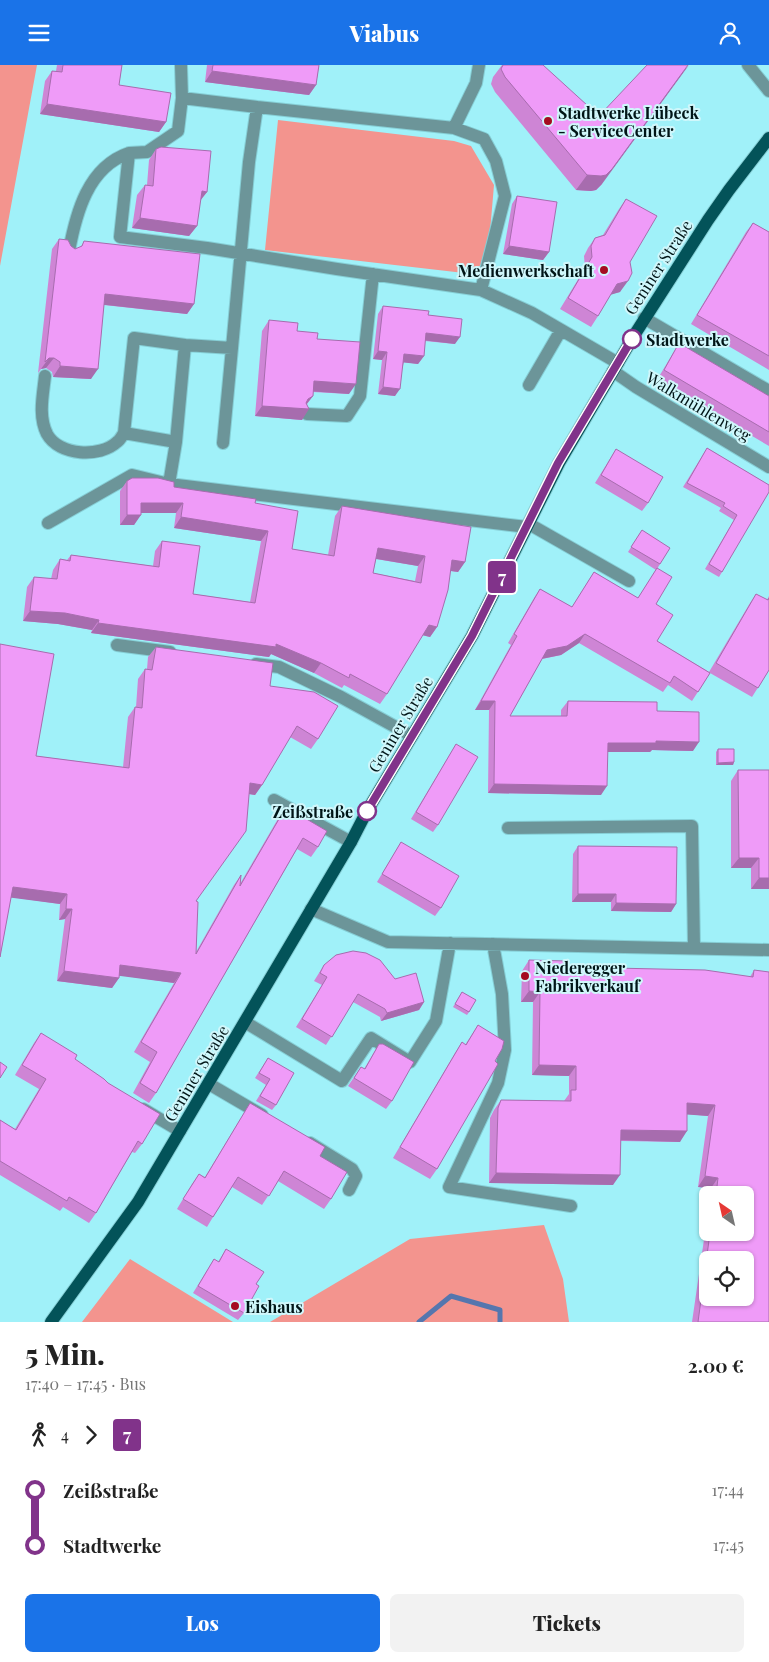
<!DOCTYPE html>
<html lang="de">
<head>
<meta charset="utf-8">
<style>
	:root { --surface:#fff; --page:#f2f2f2; --text:#222; --muted:#767676; --accent:#1a73e8 }
	body { margin:0; font-family:"Playfair Display",serif; background:var(--page); color:var(--text); height:100vh; display:flex; flex-direction:column; font-size:19px; white-space:nowrap }
	* { box-sizing:border-box; margin:0 }
	p { font-size:16px; color:var(--muted) }
	.icon { flex:none; width:28px; height:28px; fill:none; stroke:currentColor; stroke-width:2; stroke-linecap:round; stroke-linejoin:round }
	.map { position:relative; height:1257px; overflow:hidden }
	.drawer { display:flex; flex-direction:column; background:var(--surface); flex:1 }
	.drawer>* { flex:none }
	.badge { padding:0 10px; border-radius:4px; font-size:18px; line-height:32px }
	.needle { width:32px; rotate:326deg }
	.fabs { position:absolute; left:699px; top:1121px; display:grid; gap:10px }
	.fabs a { display:grid; place-items:center; width:55px; height:55px; border-radius:8px; background:var(--surface); box-shadow:0 1px 4px #0004; font-size:25px }
	.map>.badge { position:absolute; translate:-50% -50%; box-shadow:0 0 0 2px #fff }
	.legs { display:flex; align-items:center; gap:8px; height:55px; padding:0 25px; font-size:16px }
	.legs p { margin-inline-start:auto }
	.overview { display:flex; align-items:center; justify-content:space-between; height:85px; padding:0 25px }
	h1 { font-size:28px; font-weight:800; line-height:38px }
	.button { display:flex; gap:10px; margin-top:auto; padding:10px 25px }
	.button a { flex:1; height:58px; border-radius:8px; background:var(--accent); color:#fff; font-size:20px; font-weight:800; line-height:58px; text-align:center }
	.button a+a { background:var(--page); color:var(--text) }
	ul { padding:0 25px; list-style:none }
	li { display:flex; align-items:center; gap:18px; height:55px; font-size:19px }
	li i { display:grid; place-items:center; width:8px; height:100%; margin:0 6px; background:currentColor }
	li i::after { content:''; width:12px; height:12px; margin:-6px; border:4px solid; border-radius:50%; background:var(--surface) }
	li p { margin-inline-start:auto }
	li:first-child i { background:linear-gradient(#0000 50%,currentColor 0) }
	li:last-child i { background:linear-gradient(currentColor 50%,#0000 0) }
	header { display:flex; justify-content:space-between; align-items:center; height:65px; padding:0 25px; background:var(--accent); color:#fff; font-size:22px; font-weight:800 }
	.map>svg:first-child { display:block }
	.green { fill:#f3948e }
	.lines { fill:none; stroke-linecap:round; stroke-linejoin:round }
	.stream { stroke:#5576ae; stroke-width:5 }
	.minor-casing { stroke:#86ced5; stroke-width:14 }
	.major-casing { stroke:#86ced5; stroke-width:14 }
	.minor { stroke:#6c9599; stroke-width:12 }
	.major { stroke:#035359; stroke-width:12 }
	.wall { fill:#ce85d5; fill-rule:evenodd }
	.shaded-wall { fill:#a76cae }
	.building { fill:#ef9bf8; stroke:#a76cae; fill-rule:evenodd }
	.line-1-casing { stroke:#fff; stroke-width:11 }
	.line-1 { stroke:#81338a; stroke-width:8 }
	.poi-dot { fill:#a50c20; stroke:#d0f7fb; stroke-width:2 }
	.stop-1-dot { fill:#fff; stroke:#81338a; stroke-width:2.5 }
	.labels { text-anchor:middle; dominant-baseline:central; stroke-width:4; stroke-linejoin:round; paint-order:stroke }
	.poi-label { font-size:16px; font-weight:bold; fill:#001517; stroke:#d0f7fb; text-anchor:start }
	.street-label { font-size:16px; fill:#001517; stroke:#d0f7fb }
	.stop-label { font-size:16px; font-weight:bold; fill:#001517; stroke:#d0f7fb; text-anchor:start }
</style>
</head>
<body>
<header><svg class="icon" aria-label="menu" viewBox="0 0 24 24"><path d="M4 6h16M4 12h16M4 18h16"/></svg>Viabus<svg class="icon" aria-label="person" viewBox="0 0 24 24"><circle cx="12" cy="8" r="4"/><path d="M4 21q1-7 8-7t8 7"/></svg></header>
<div class="map">
<svg width="769" height="1257" viewBox="0 0 769 1257">
	<rect width="100%" height="100%" fill="#a0f1f9"/>
	<path class="green" d="M0,0H37L0,201Z
		M278,55L454,76L471,81L494,120L490,167L481,200L475,204L464,208L265,185Z
		M544,1160L563,1214L569,1257H270L410,1174Z
		M130,1194L233,1257H82Z"/>
	<g class="lines">
		<path class="stream" d="M419,1257L451,1231L500,1245V1257"/>
		<g class="minor-casing">
			<path id="minor" d="M181,0L182,33
				M479,0L476,18L454,63L484,74L496,96L505,131L481,225
				M748,0L769,26
				M257,42L182,33L178,66L147,87L129,88L120,172L207,183L337,204L481,225L532,248L618,298
				M69,186C76,148 88,102 129,88
				M644,253L769,326
				M185,280L232,283L223,378
				M232,283L249,97L257,42L454,63
				M613,306L636,322L769,402
				M45,311C43,330 38,351 47,369C59,391 100,393 117,377C120,375 122,371 124,368
				M529,320L561,265
				M307,349L347,351L360,331L373,209
				M169,419L176,377L185,280L134,273L124,368L176,377
				M48,458L132,410L169,419L527,462
				M529,459L629,516
				M117,580L170,587
				M256,599L279,602L341,632L412,671
				M274,735L351,777
				M508,763L692,761L694,883
				M311,844L388,877L769,885
				M493,879L502,929L505,985L498,1018L449,1122L571,1141
				M245,957L342,1016L371,973L410,997L436,956L450,878
				M209,1019L262,1050
				M143,1044L180,1066
				M310,1078L352,1104L356,1111L349,1125"/>
		</g>
		<g class="major-casing">
			<path id="major" d="M51,1257L138,1137L351,777L367,746L472,571L559,398L635,269L708,155L729,125L769,73"/>
		</g>
		<use href="#minor" class="minor"/>
		<use href="#major" class="major"/>
	</g>
	<path class="wall" d="M57,0H122L119,20L166,57L159,67L40,49L45,16L52,6H56Z
		M207,0H319L316,20L309,30L205,17Z
		M502,0H543L602,119L596,125L591,126L576,125L495,27L491,19L493,12Z
		M156,84L207,127L200,136L197,161L189,171L132,163L137,130L145,120H147L149,95Z
		M517,131L549,187L543,195L503,189L512,139Z
		M626,134L630,197L620,227L611,229L598,251L591,262L560,244L585,203L584,191L588,183L595,173L603,170L619,144Z
		M753,158L769,167V305L691,259L746,167Z
		M59,174L75,184L81,182L84,176L194,239L187,249L104,240L91,314L53,312L52,307L46,303L41,304L38,308L52,184Z
		M383,241L428,250L455,279L425,276L424,291L418,299L404,297L395,331L378,329L382,295L373,294L378,249Z
		M269,255L317,274L349,329L313,327V331L307,339L302,355L255,351L262,266Z
		M679,278L769,331V381L657,315L673,288Z
		M707,383L769,420L722,507L719,512L705,504L734,455L719,446L721,443L683,422Z
		M616,384L648,438L642,446L595,418Z
		M127,416L174,422L255,438L292,484L328,490L335,451L342,441L465,497L458,507L450,506L437,562L430,572L422,570L387,629L380,639L344,620L342,623L314,608L271,589L269,592L91,568L92,565L58,559L23,556L27,522L34,512L51,514L53,505L60,494L67,495L71,490L153,501L155,486L162,476L193,529L250,537L261,476L174,463L176,448H141L134,460H120V426ZM376,494L418,501L415,516L373,508Z
		M642,465L660,499L657,504L656,539L657,576L709,607L750,538L756,529L767,535L769,531V605L752,632L710,608L692,636L668,620L663,627L579,578L561,590L542,594L510,651H561V645L568,636L657,646L693,686L652,685L650,687H607L601,730L488,728L489,645H475L511,580L508,578L534,533L540,524L572,542L594,507L638,533L656,505L628,487Z
		M0,579L36,691L123,702L128,652L135,642H136L138,614L145,604H147L148,592L156,582L270,621L318,674L311,684L290,672L262,720L255,730L249,729L196,836V887L234,820L241,810L240,819L279,752L286,742L318,782L311,792L297,784L156,1028L149,1038L133,1028L150,997L134,987L174,918L119,910V913L112,923L57,916L65,854L59,855L60,839L11,832L0,892Z
		M456,679L438,760L433,767L411,754Z
		M718,684L734,697L733,700H716V687Z
		M738,705L769,824H751V803H731V716Z
		M401,777L441,843L435,851L377,817Z
		M578,781L676,839L671,847L611,846V837H572L573,789Z
		M529,895L567,902L750,912L754,905L769,1257H692L708,1147V1168H745V1130H710L711,1123L698,1122L708,1051L687,1049L680,1077L621,1076L613,1120L489,1118L490,1053L494,1045L501,1035L564,1036L569,1029V1011L532,1010L533,937H521L522,906Z
		M324,900L395,914L424,937L419,945L381,956L380,952L353,937L326,980L296,962L322,920L314,916Z
		M462,927L469,947L467,950L453,942Z
		M478,960L495,996L437,1104L430,1114L393,1093L455,988L462,977L465,980Z
		M41,968L75,994L142,1079L135,1088L132,1087L96,1148L89,1158L63,1142L60,1146L0,1110V1055L15,1064L39,1024L15,1010L34,978Z
		M379,979L392,1036L386,1044L348,1021L361,1002L364,1004Z
		M268,993L276,1040L272,1045L256,1036L266,1020L255,1013Z
		M250,1038L320,1091L331,1134L324,1144L278,1116L262,1140L232,1122L213,1152L207,1162L177,1144L192,1119L199,1109L205,1112L244,1048Z
		M226,1184L256,1219L244,1248L238,1255L193,1228L214,1194L218,1197Z"/>
	<path class="shaded-wall" d="M689,0L602,119L596,125L591,126L576,125L587,110Z
		M212,6L316,20L309,30L205,17Z
		M47,39L166,57L159,67L40,49Z
		M202,126L207,127L199,137Z
		M140,153L197,161L189,171L132,163Z
		M509,181L549,187L543,195L503,189Z
		M628,216L620,227L610,230L617,219Z
		M105,229L194,239L187,249L97,239Z
		M426,268L460,272L455,279L421,275Z
		M378,286L387,287L382,295L373,294Z
		M404,289L424,291L418,299L399,297Z
		M49,293H54L46,303L41,304L38,308Z
		M60,301L98,304L91,314L53,312Z
		M314,316L356,319L349,329L307,326Z
		M383,322L400,324L395,331L378,329Z
		M313,331L305,341L309,344L302,355L255,351L262,341L308,334Z
		M141,438H183L176,448H134Z
		M127,450H141L134,460H120Z
		M181,452L268,466L261,476L174,463Z
		M378,483L425,491L418,501L371,493Z
		M452,495L465,497L458,507L445,505Z
		M30,546L65,548L99,555L92,565L58,559L23,556Z
		M98,558L276,579L321,598L314,608L271,589L269,592L91,568Z
		M429,560L437,562L430,572L422,570Z
		M585,569L579,578L561,590L541,594L547,585Z
		M481,636H495L489,645H475Z
		M656,676L699,677L693,686L652,685L650,687H601L608,678Z
		M734,697L733,700H716L718,698Z
		M250,718L262,720L255,730L243,728Z
		M494,719L607,721L601,730L488,728Z
		M739,793H759L751,803H731Z
		M759,813H769V824H751Z
		M13,822L67,829L60,839L6,832Z
		M578,829H616L611,837H572Z
		M616,838L676,839L671,847L611,846Z
		M66,844H72L65,854L59,855Z
		M120,900L181,908L174,918L113,910Z
		M64,906L119,913L112,923L57,916Z
		M529,926L540,927L533,937H521Z
		M424,937L419,945L381,956L387,948Z
		M539,1000L576,1001L569,1011L532,1010Z
		M687,1038L715,1040L708,1051L680,1049Z
		M621,1065L687,1066L680,1077L614,1075Z
		M496,1108L620,1110L613,1120L489,1118Z
		M705,1111L718,1113L711,1123L698,1122Z"/>
	<path class="building" d="M63,0H122L119,20L171,28L166,57L47,39L52,6L62,7Z
		M213,0H319L316,20L212,6Z
		M503,0H543L599,51L647,0H688L612,104L606,110L601,111L587,110L505,12L501,4Z
		M161,82L211,86L207,127L202,126L197,161L140,153L145,120L153,121L156,84Z
		M517,131L557,137L549,187L509,181Z
		M626,134L657,151L630,197L632,208L628,216L617,219L598,251L568,233L592,192L591,181L595,173L605,170Z
		M753,158L769,167V291L697,250Z
		M59,174L68,175L71,181L75,184L82,181L84,176L200,189L194,239L105,229L98,304L60,301V297L54,293H49L45,297Z
		M383,241L429,246L428,250L462,254L460,272L426,268L424,291L404,289L400,324L383,322L387,287L378,286Z
		M269,255L298,258L297,266L318,268L317,274L360,277L356,319L314,316L313,331L308,334L306,338L309,344L262,341Z
		M679,278L769,331V367L664,305Z
		M707,383L769,420V427L722,507L709,499L737,450L723,441L725,438L687,418Z
		M616,384L663,412L648,438L601,410Z
		M132,413H158L174,417V422L256,434L255,438L298,446L292,484L334,491L342,441L471,462L465,497L452,495L448,525L437,562L429,560L387,629L350,609L349,613L321,598L276,579V582L98,558L99,555L65,548L30,546L34,512L57,514L60,494L70,496L71,490L159,502L162,476L200,481L193,529L255,538L268,466L181,452L183,438H141V450H127V416ZM378,483L425,491L421,518L373,508Z
		M642,465L670,483L660,499L631,482Z
		M657,503L672,512L656,539L673,550L657,576L710,608L698,627L674,611L670,618L585,569L567,581L547,585L510,651H567L568,636L657,637V646L699,647V677L656,676V678H608L607,721L494,719L495,636H481L517,571L514,569L540,524L572,542L594,507L638,533Z
		M756,529L768,535L769,533V605L758,623L716,598Z
		M0,579L54,589L36,691L129,703L135,642L142,643L145,604L152,605L156,582L273,598L270,621L314,627L338,641L318,674L297,661L262,720L250,718L246,766L196,836L198,837L196,889L241,810L240,821L286,742L327,766L318,782L303,773L156,1028L140,1018L157,987L141,977L181,908L120,900L119,913L64,906L72,844H66L67,829L13,822L0,892Z
		M456,679L478,692L438,760L416,747Z
		M718,684H734V697L718,698Z
		M738,705H769V813H759V793H739Z
		M401,777L459,811L441,843L382,809Z
		M578,781L677,782L676,839L616,838V829H578Z
		M353,886L366,888L380,895L395,914L416,908L424,937L387,948L385,944L358,929L332,972L302,954L327,912L320,908L324,900L336,890Z
		M529,895L567,896V902L705,905L753,912L754,905L769,907V1257H698L710,1168H745V1130H716L718,1113L705,1111L715,1040L687,1038V1066L621,1065L620,1110L496,1108L498,1043L501,1035L571,1036V1025H576V1001L539,1000L540,927L529,926ZM708,1195H745V1232H708Z
		M462,927L476,935L469,947L455,939Z
		M478,960L504,976L502,984L495,996L498,999L437,1104L400,1082L462,977L466,980Z
		M41,968L77,990L75,994L104,1014L108,1018L160,1049L142,1079L138,1076L96,1148L69,1132L67,1136L0,1096V1055L16,1065L46,1014L22,1000Z
		M379,979H383L414,997L392,1036L354,1013L361,1002L365,1004Z
		M268,993L294,1008L276,1040L260,1031L270,1014L259,1008Z
		M0,997L7,1002L0,1013Z
		M250,1038L325,1082L320,1091L347,1107L331,1134L284,1106L269,1131L238,1112L213,1152L183,1134L199,1109L205,1113Z
		M226,1184L264,1207L256,1219L259,1221L244,1248L198,1221L214,1194L219,1197Z"/>
	<g class="lines">
		<g class="line-1-casing">
			<path id="line-1" d="M367,746L472,571L558,398L632,274"/>
		</g>
		<use href="#line-1" class="line-1"/>
	</g>
	<g class="poi-dot">
		<circle cx="548" cy="56" r="5"/>
		<circle cx="604" cy="205" r="5"/>
		<circle cx="525" cy="911" r="5"/>
		<circle cx="235" cy="1241" r="5"/>
	</g>
	<g class="stop-1-dot">
		<circle cx="632" cy="274" r="9"/>
		<circle cx="367" cy="746" r="9"/>
	</g>
	<g class="labels">
		<g class="poi-label">
			<text x="558" y="47">Stadtwerke Lübeck<tspan x="558" dy="18">- ServiceCenter</tspan></text>
			<text x="594" y="205" text-anchor="end">Medienwerkschaft</text>
			<text x="535" y="902">Niederegger<tspan x="535" dy="18">Fabrikverkauf</tspan></text>
			<text x="245" y="1241">Eishaus</text>
		</g>
		<g class="street-label">
			<text transform="translate(658 202) rotate(-57)">Geniner Straße</text>
			<text transform="translate(699 341) rotate(31)">Walkmühlenweg</text>
			<text transform="translate(400 659) rotate(-59)">Geniner Straße</text>
			<text transform="translate(196 1008) rotate(-59)">Geniner Straße</text>
		</g>
		<g class="stop-label">
			<text x="646" y="274">Stadtwerke</text>
			<text x="353" y="746" text-anchor="end">Zeißstraße</text>
		</g>
	</g>
</svg>
<div class="fabs">
<a><svg class="needle" viewBox="-14 -14 28 28"><path d="M0-13l5 13h-10z" fill="#e53935"/><path d="M0 13l5-13h-10z" fill="#767676"/></svg></a>
<a><svg class="icon" aria-label="locate" viewBox="0 0 24 24"><circle cx="12" cy="12" r="6"/><path d="M12 2v4M12 18v4M2 12h4M18 12h4"/></svg></a>
</div>
<b class="badge" style="left:502px;top:512px;background:#81338a;color:#fff">7</b>
</div>
<section class="drawer">
<div class="overview"><div><h1>5 Min.</h1><p>17:40 – 17:45 · Bus</p></div><b>2.00 €</b></div>
<div class="legs"><svg class="icon" aria-label="walk" viewBox="0 0 24 24"><circle cx="13" cy="4" r="2"/><path d="M13 8l-2 6 4 7M11 14l-3 7M7 12l3-4h3l4 4"/></svg>4<svg class="icon" aria-label="forward" viewBox="0 0 24 24"><path d="M9 5l7 7-7 7"/></svg><b class="badge" style="background:#81338a;color:#fff">7</b></div>
<ul>
<li><i style="color:#81338a"></i><b>Zeißstraße</b><p>17:44</p></li>
<li><i style="color:#81338a"></i><b>Stadtwerke</b><p>17:45</p></li>
</ul>
<div class="button"><a>Los</a><a>Tickets</a></div>
</section>
</body>
</html>
